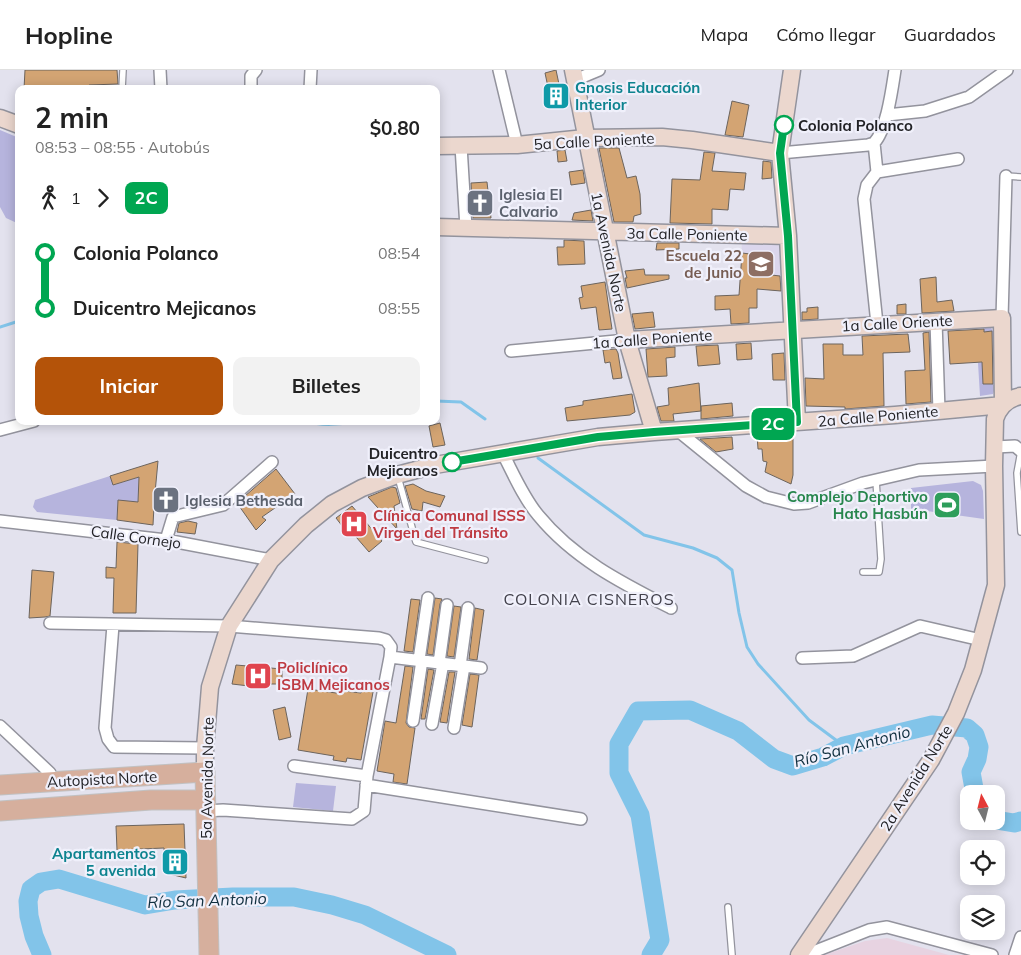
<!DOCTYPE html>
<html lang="es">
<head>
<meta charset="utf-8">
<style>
	:root { --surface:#fff; --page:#f2f2f2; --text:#222; --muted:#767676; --line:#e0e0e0; --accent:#b45309 }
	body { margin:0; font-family:Mulish,sans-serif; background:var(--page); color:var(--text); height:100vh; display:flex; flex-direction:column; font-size:19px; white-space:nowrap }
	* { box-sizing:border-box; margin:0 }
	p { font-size:16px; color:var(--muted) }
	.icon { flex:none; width:28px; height:28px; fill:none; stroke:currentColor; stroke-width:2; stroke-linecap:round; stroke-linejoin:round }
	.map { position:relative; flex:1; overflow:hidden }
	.details { position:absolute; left:15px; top:15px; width:425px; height:340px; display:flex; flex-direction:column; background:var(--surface); border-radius:10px; box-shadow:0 2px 12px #0003 }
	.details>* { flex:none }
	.badge { padding:0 10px; border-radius:8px; font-size:18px; line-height:32px }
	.needle { width:32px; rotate:353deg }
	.tools { position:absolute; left:960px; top:715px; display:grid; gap:10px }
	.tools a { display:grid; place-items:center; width:45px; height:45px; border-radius:10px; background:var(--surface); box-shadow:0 2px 12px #0003; font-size:25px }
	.map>.badge { position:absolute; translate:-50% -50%; box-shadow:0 0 0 2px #fff }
	.legs { display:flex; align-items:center; gap:8px; height:55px; padding:0 20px; font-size:16px }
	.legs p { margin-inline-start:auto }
	.summary { display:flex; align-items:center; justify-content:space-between; height:85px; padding:0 20px }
	h1 { font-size:28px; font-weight:700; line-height:38px }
	.primary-button { display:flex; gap:10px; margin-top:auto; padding:10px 20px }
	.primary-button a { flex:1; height:58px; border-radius:10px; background:var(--accent); color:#fff; font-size:20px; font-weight:700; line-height:58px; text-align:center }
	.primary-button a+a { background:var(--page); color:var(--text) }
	ul { padding:0 20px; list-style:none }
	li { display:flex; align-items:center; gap:18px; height:55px; font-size:19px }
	li i { display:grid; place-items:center; width:8px; height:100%; margin:0 6px; background:currentColor }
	li i::after { content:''; width:12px; height:12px; margin:-6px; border:4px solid; border-radius:50%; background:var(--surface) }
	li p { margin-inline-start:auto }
	li:first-child i { background:linear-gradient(#0000 50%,currentColor 0) }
	li:last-child i { background:linear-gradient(currentColor 50%,#0000 0) }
	header { display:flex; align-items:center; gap:30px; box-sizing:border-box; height:70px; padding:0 25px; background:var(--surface); border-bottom:1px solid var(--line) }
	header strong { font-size:24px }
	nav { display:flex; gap:28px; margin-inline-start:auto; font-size:18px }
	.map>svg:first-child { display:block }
	.industrial { fill:#e7d3e1 }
	.education { fill:#dbd6ec }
	.green { fill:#b6b4dd }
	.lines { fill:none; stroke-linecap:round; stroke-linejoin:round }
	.stream { stroke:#82c4e9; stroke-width:3 }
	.river { stroke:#82c4e9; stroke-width:19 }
	.building { fill:#d3a473; stroke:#6c645d }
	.lane-casing { stroke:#93939d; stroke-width:8 }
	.street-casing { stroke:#93939d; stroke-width:14 }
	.secondary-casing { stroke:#93939d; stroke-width:19 }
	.primary-casing { stroke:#c1c1c2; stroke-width:21 }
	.lane { stroke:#fff; stroke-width:5.5 }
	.street { stroke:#fff; stroke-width:11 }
	.secondary { stroke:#ebd7ce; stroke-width:16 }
	.primary { stroke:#d6af9d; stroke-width:19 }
	.line-1-casing { stroke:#fff; stroke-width:11 }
	.line-1 { stroke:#00a651; stroke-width:8 }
	.stop-1-dot { fill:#fff; stroke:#00a651; stroke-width:2.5 }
	.labels { text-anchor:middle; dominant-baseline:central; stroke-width:4.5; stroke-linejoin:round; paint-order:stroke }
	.culture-label { font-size:15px; font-weight:bold; fill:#0d838f; stroke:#f0f0fb; text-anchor:start }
	.stop-label { font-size:15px; font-weight:bold; fill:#222226; stroke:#f0f0fb; text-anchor:start }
	.street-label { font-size:15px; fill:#222226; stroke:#f0f0fb }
	.worship-label { font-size:15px; font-weight:bold; fill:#5b616d; stroke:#f0f0fb; text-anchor:start }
	.education-label { font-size:15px; font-weight:bold; fill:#785e54; stroke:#f0f0fb; text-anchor:end }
	.leisure-label { font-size:15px; font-weight:bold; fill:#27864d; stroke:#f0f0fb; text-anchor:end }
	.health-label { font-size:15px; font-weight:bold; fill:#be3a42; stroke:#f0f0fb; text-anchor:start }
	.neighbourhood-label { font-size:16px; letter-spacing:1px; fill:#43424c; stroke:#f0f0fb }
	.water-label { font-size:16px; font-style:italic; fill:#102f3f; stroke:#f0f0fb }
</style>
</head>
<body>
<header>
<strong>Hopline</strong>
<nav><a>Mapa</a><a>Cómo llegar</a><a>Guardados</a></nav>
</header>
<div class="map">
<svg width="1021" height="885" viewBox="0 0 1021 885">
	<rect width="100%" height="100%" fill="#e3e2ee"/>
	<path class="industrial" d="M887,868L949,885H824L865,871Z"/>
	<path class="education" d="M742,171L774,173L779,176L782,221L740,217Z"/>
	<path class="green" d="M0,60L19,68V154L6,148L0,137Z
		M983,256H990L993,261L994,321L993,324L980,326L978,293L993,291L992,261L984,262Z
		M110,406L114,415L139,407L138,432L118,431L117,450L37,442L33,437L35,430Z
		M973,411L981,415L983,421L984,449L927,441L918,444L911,445V418Z
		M296,713L336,716L333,741L293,737Z"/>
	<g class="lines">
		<path class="stream" d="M0,257L19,251
			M436,331L461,332L485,349
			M306,351C321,356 340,355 354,351
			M538,388L644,465L693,478L717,488L732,500L739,543L747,577L758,594L809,650L844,676"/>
		<path class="river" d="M996,750L1014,753L1021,751
			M42,885L34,866L29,846L28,831L31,819L41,812L59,809L145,835L175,830L233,827H294L332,835L365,845L447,885
			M651,885L660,870L640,745L619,703V674L638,641L690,640L738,661L774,689L793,696L823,687L844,676L932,655L967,658L975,665L979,677L977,689L971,702L975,724"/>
	</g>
	<path class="building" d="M25,0H117L118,14L89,15L88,19H24Z
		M556,0L563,33L552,36L545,3Z
		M732,31L749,35L743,67L725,65Z
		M599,78H619L627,108L636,106L640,124L641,144L634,146L633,152H614Z
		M565,80L567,91L558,92L557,81Z
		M704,82L715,83L712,101L746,103L744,120L730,119L728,140L712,139V154L670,153L672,109L700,110Z
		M763,91L771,92L772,108L762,109Z
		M583,100L585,113L571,115L569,102Z
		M487,112L491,148H473L471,113Z
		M591,140L593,151L572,150L574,143Z
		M564,170L584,171L585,194L558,195L557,177H564Z
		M657,173H679V179L656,180Z
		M742,183L758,185V197H764L763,204L780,206L781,221L757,219V238H749V253L731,254L730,239L715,240V226L739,225Z
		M644,199L645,205H669V209L627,218L625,208H627L625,201Z
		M936,207L937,232L952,230L954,241L922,243L920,209Z
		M605,212L612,259L599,260L596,237L581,239L579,228L583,227L581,216Z
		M906,234V244H897V235Z
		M818,237V249L802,250V242H807V238Z
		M653,242L655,257L635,259L632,244Z
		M984,259V262L992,261L993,314H983L982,292L950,294L948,261Z
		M929,262L931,332L906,334L905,301L925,300L923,263Z
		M908,264L910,282L883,283L884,336L845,339V337L806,336L805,308L824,309L823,274H843V285H863L862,266Z
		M751,273L752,289L737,290L736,274Z
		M718,275L720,294L698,296L696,276Z
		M675,277V287L666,288L667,306L648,307L646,279Z
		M616,279L618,283L622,308L613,309L610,292L605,293L603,280Z
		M784,283L785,310H773L772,284Z
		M699,313L701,341L673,344L674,351H661L657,337L669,335L668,318Z
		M632,324L635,342L630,345L567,351L565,338L583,335V331Z
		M732,333L733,346L701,349V336Z
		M440,353L445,375L433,377L429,356Z
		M788,363L793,367V405L791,414L765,402L767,392L763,391L762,379H758L757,365Z
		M732,367L733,379L716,382L700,369Z
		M158,391L155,423H173L172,437L154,436L153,455L117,450L118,430L138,432L139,407L113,415L110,406Z
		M276,399L295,424L262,447L266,450L256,460L237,433Z
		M413,414L426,421L445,426L440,437L423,432L422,441L412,439L405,416Z
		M392,417L396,418L400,433L394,436L397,459L368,427Z
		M352,436L382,471L369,482L350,460L346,461L336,448Z
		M188,451L197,453L195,464L177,462L179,453Z
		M117,472L138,474L136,543H113L114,508H106V497L116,498Z
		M32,500L54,502L50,546L45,547L29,548Z
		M435,528L442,529L440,534L433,585L427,584Z
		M411,529L420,530L413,582L404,581Z
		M454,536L461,537L454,587L447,586Z
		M475,538L484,540L477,590L469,589Z
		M236,595L282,599V614H266V618L232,614Z
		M405,596L413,597L406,653L409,657L415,658L407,714L393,712L394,704L377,701L385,651L396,653Z
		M428,599L434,600L425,649H421Z
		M449,602H455L447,653L440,652Z
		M470,604L479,605L472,657L462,655Z
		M308,619L343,624L344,621L361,623L362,620L373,622L361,690L347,688L346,692L333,690L334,686L298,680Z
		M285,637L291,667L279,670L273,640Z
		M184,754L186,808L165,803L164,778L117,780L116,756Z"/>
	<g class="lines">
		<g class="lane-casing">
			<path id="lane" d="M122,19L123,0
				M1006,106L1021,107
				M1021,381L1017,403L1021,462
				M398,407L416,472L485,490
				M863,502H879L881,489L876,410
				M728,837L732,885"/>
		</g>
		<g class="street-casing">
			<path id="street" d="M160,0L161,19
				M499,0L517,75
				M575,10L599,0
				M251,19V6L256,0
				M310,19L311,0
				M887,45L925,41L969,27L1007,0
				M874,73L877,102L867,115L864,129L877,254
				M874,73C887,59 892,19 895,0
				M461,76L466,158
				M780,83L868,75L874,73
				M877,102L958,89
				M1002,248L1006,106
				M936,251L939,341
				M511,281L627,270
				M0,360L34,351
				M677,360L746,416L766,427L794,434L808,433L863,413L919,400L994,396
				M995,377L1015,376L1021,381
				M502,382C513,403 523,427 538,445C574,489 622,513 671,538
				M0,451L166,470L271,490
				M166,470L173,447L223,435L272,392
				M50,553L229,556L379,568L386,570L391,577L390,587L367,706L364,741L352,749L223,740L206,741
				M113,555L105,658L108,669L114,677L205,678
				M390,587L481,598
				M802,588L853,586L920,556L981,570
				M419,590L428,528
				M439,593L447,535
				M460,596L468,538
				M413,651L422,590
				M432,654L443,593
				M0,656L50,703V711
				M454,658L464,596
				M294,696L367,706
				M366,715L581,749
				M800,883L813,882L869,860L887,857L992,885
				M1015,885L1021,867"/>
		</g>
		<g class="secondary-casing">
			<path id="secondary" d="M573,0L627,270L654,362
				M792,0L780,83L788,166L797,352
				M0,48L19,55
				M436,76L517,75L585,68L662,67L692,70L780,83
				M436,157L788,166
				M627,270L1002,248L1003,335
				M205,702V678L210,617L229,556L271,490L306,455L332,434L362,418L397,405L435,395L598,367L654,362L895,345L1003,335
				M799,885L931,690L956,643L973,600L996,515L994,396L995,349C999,337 1008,328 1021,326"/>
		</g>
		<g class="primary-casing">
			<path id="primary" d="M0,715L205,702L209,885
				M0,741L151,730H205"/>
		</g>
		<use href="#lane" class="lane"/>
		<use href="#street" class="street"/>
		<use href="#secondary" class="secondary"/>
		<use href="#primary" class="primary"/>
	</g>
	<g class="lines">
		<g class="line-1-casing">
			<path id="line-1" d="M452,392L598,367L654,362L797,352L788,166L780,83L784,55"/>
		</g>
		<use href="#line-1" class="line-1"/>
	</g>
	<defs>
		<g id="building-square" transform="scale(1.4375)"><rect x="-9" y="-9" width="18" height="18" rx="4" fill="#0f9aa8" stroke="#f0f0fb"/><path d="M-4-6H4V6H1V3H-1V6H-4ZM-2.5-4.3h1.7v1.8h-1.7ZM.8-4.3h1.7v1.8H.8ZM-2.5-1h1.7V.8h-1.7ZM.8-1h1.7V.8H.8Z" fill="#fff"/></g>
		<g id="church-square" transform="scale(1.4375)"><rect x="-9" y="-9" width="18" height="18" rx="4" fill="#6b7280" stroke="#f0f0fb"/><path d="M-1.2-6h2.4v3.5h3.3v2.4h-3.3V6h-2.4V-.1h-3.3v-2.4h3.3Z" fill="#fff"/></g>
		<g id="school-square" transform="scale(1.4375)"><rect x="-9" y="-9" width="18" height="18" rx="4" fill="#8d6e63" stroke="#f0f0fb"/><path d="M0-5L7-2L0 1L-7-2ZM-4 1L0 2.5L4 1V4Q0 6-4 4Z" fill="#fff"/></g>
		<g id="stadium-square" transform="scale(1.4375)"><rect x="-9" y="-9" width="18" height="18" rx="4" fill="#2e9e5b" stroke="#f0f0fb"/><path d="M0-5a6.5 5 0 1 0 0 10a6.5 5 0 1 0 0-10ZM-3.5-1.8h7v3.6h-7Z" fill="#fff"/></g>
		<g id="hospital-square" transform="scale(1.4375)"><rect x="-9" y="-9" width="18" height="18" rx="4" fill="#e0444e" stroke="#f0f0fb"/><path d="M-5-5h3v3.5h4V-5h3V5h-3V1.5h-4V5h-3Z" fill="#fff"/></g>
	</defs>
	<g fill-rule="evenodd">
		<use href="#building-square" x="556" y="26"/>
		<use href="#church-square" x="480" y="133"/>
		<use href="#school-square" x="761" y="194"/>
		<use href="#church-square" x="166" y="430"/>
		<use href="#stadium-square" x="947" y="435"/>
		<use href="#hospital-square" x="354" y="454"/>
		<use href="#hospital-square" x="258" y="606"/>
		<use href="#building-square" x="175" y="792"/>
	</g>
	<g class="stop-1-dot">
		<circle cx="784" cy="55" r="9"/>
		<circle cx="452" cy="392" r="9"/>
	</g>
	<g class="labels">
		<g class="culture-label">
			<text x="575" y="17">Gnosis Educación<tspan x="575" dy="17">Interior</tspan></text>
			<text x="156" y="783" text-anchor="end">Apartamentos<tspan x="156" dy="17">5 avenida</tspan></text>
		</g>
		<g class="stop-label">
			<text x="798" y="55">Colonia Polanco</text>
			<text x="438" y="383" text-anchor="end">Duicentro<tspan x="438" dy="17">Mejicanos</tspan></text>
		</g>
		<g class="street-label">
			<text transform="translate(594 71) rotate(-3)">5a Calle Poniente</text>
			<text transform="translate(687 164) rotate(1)">3a Calle Poniente</text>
			<text transform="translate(609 182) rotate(78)">1a Avenida Norte</text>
			<text transform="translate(897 253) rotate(-3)">1a Calle Oriente</text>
			<text transform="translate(652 269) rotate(-4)">1a Calle Poniente</text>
			<text transform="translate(878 346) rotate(-5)">2a Calle Poniente</text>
			<text transform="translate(136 467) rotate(8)">Calle Cornejo</text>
			<text transform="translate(207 708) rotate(-89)">5a Avenida Norte</text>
			<text transform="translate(916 708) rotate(-58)">2a Avenida Norte</text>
			<text transform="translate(102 709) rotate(-3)">Autopista Norte</text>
		</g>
		<g class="worship-label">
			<text x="499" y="124">Iglesia El<tspan x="499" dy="17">Calvario</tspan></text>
			<text x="185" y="430">Iglesia Bethesda</text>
		</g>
		<g class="education-label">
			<text x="742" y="185">Escuela 22<tspan x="742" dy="17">de Junio</tspan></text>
		</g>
		<g class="leisure-label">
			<text x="928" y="426">Complejo Deportivo<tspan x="928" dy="17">Hato Hasbún</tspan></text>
		</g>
		<g class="health-label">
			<text x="373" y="445">Clínica Comunal ISSS<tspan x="373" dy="17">Virgen del Tránsito</tspan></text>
			<text x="277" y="597">Policlínico<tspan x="277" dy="17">ISBM Mejicanos</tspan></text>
		</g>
		<g class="neighbourhood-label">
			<text x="589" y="529">COLONIA CISNEROS</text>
		</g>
		<g class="water-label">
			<text transform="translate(852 676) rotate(-15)">Río San Antonio</text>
			<text transform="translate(207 830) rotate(-2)">Río San Antonio</text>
		</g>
	</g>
</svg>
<div class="tools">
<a><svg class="needle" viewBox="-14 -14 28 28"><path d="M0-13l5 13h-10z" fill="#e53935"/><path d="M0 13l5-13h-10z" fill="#767676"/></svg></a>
<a><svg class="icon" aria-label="locate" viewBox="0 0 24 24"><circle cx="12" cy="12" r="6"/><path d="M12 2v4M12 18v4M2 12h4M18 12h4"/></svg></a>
<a><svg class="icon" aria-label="layers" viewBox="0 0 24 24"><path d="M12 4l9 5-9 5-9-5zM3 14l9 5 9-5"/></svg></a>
</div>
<b class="badge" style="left:773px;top:354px;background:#00a651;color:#fff">2C</b>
<section class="details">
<div class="summary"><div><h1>2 min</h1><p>08:53 – 08:55 · Autobús</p></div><b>$0.80</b></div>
<div class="legs"><svg class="icon" aria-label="walk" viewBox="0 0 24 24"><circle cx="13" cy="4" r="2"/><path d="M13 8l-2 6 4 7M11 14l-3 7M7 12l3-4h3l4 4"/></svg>1<svg class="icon" aria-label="forward" viewBox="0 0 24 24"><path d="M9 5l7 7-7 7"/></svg><b class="badge" style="background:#00a651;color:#fff">2C</b></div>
<ul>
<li><i style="color:#00a651"></i><b>Colonia Polanco</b><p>08:54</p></li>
<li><i style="color:#00a651"></i><b>Duicentro Mejicanos</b><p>08:55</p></li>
</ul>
<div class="primary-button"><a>Iniciar</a><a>Billetes</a></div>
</section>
</div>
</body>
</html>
